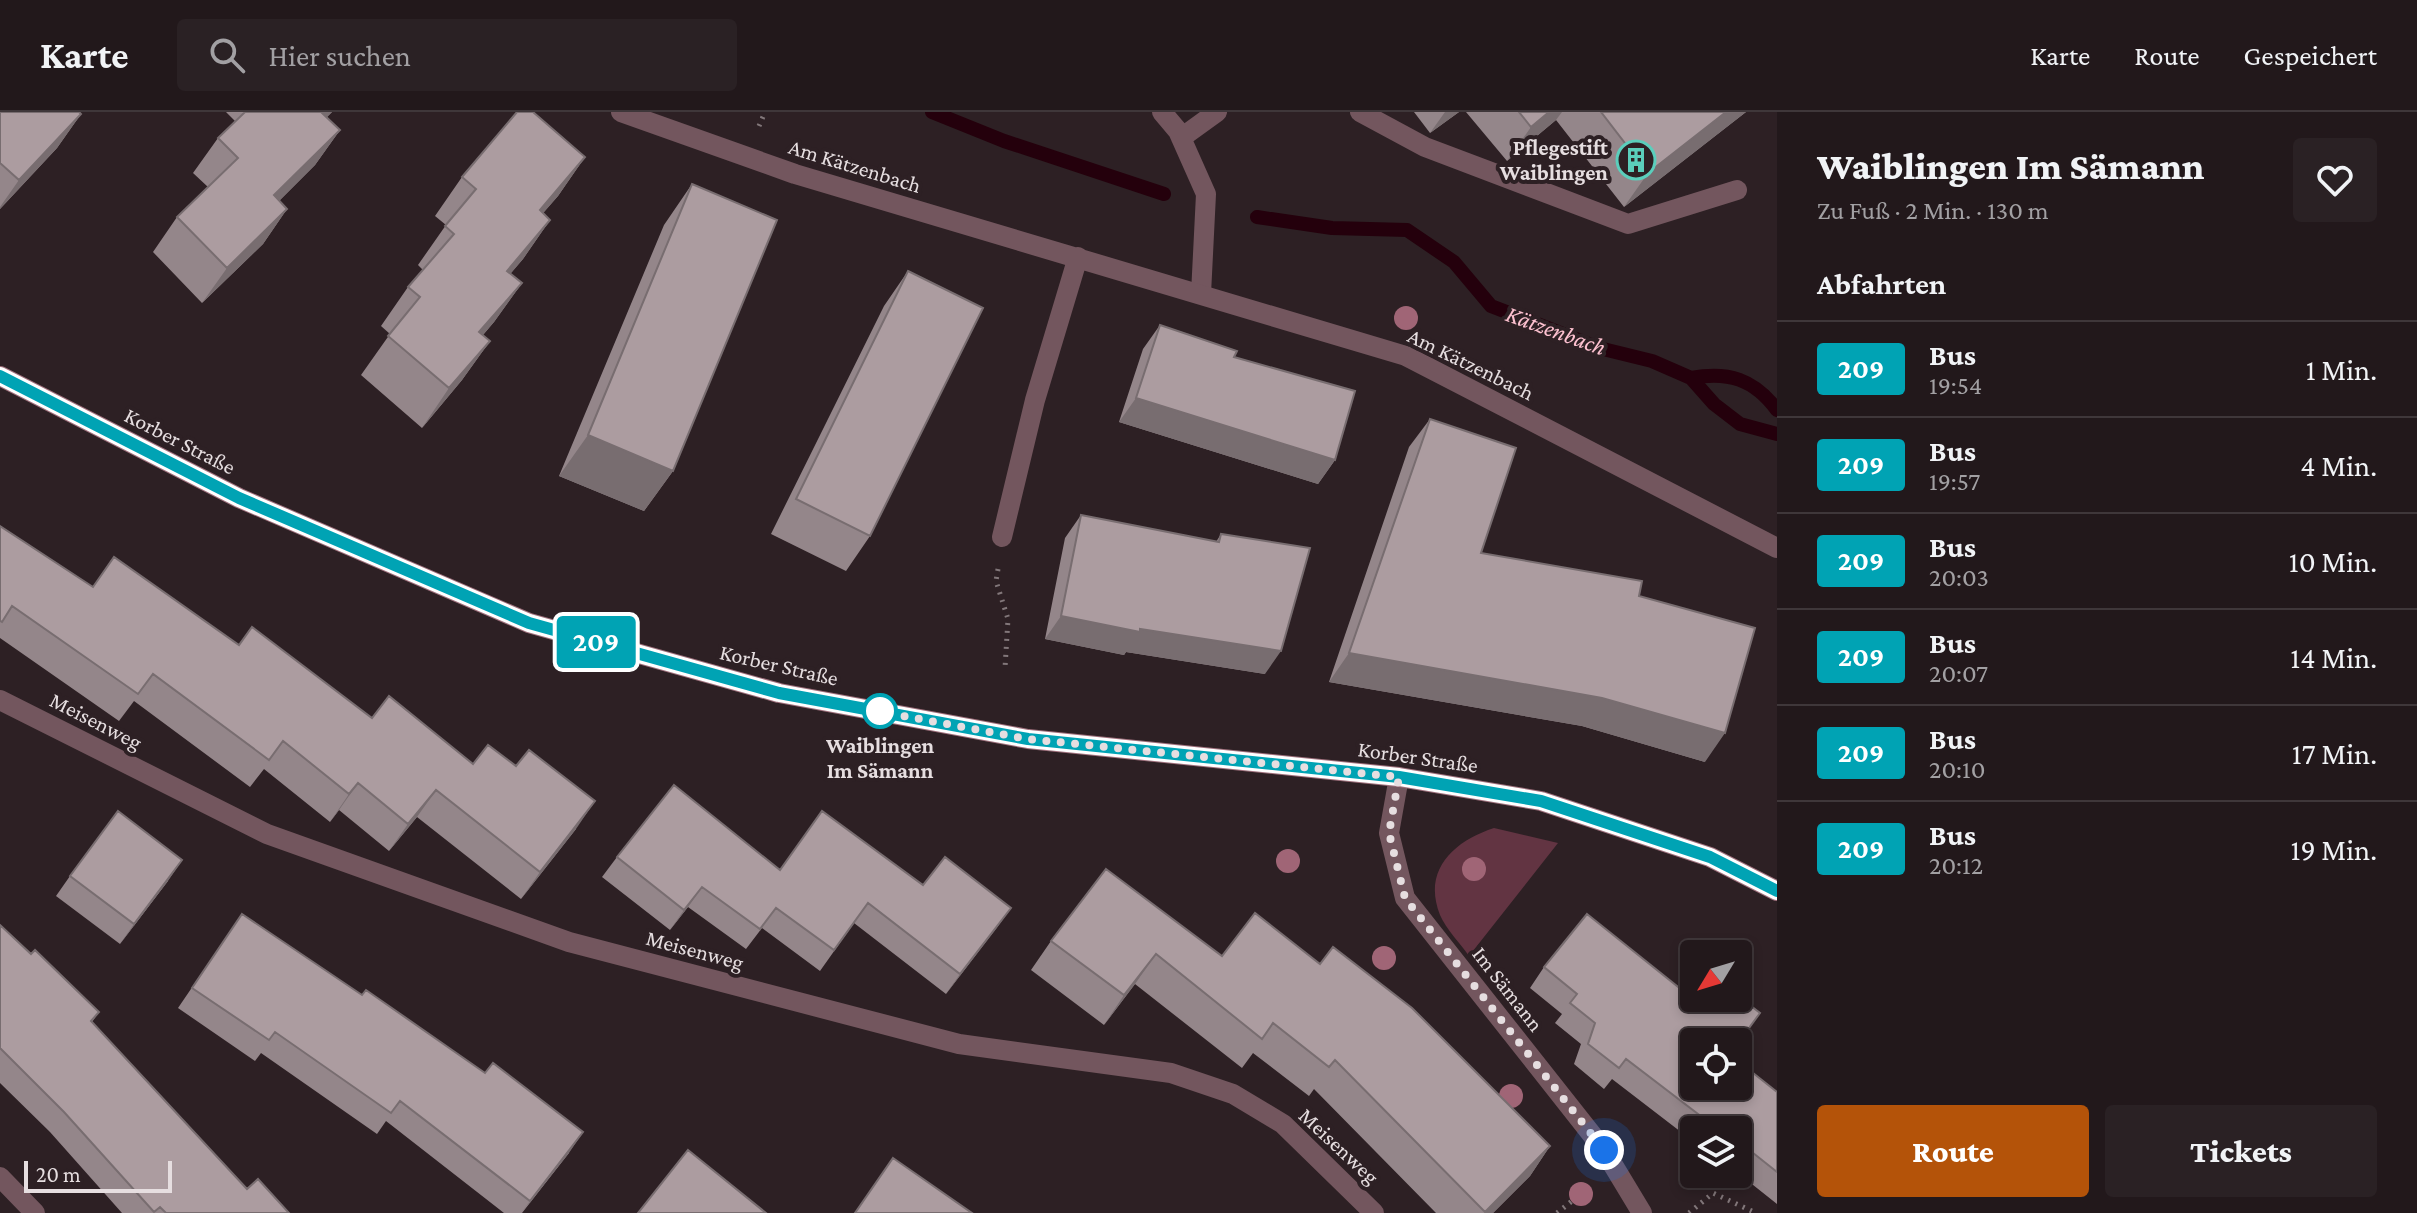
<!DOCTYPE html>
<html lang="de">
<head>
<meta charset="utf-8">
<style>
	:root { --surface:#22181b; --page:#2a2124; --text:#f1f3f6; --muted:#a2a0a3; --line:#3f373a; --accent:#b45309 }
	body { margin:0; font-family:"Crimson Pro",serif; background:var(--page); color:var(--text); height:100vh; display:flex; flex-direction:column; font-size:30px; white-space:nowrap }
	* { box-sizing:border-box; margin:0 }
	p { font-size:26px; color:var(--muted) }
	.icon { flex:none; width:44px; height:44px; fill:none; stroke:currentColor; stroke-width:2; stroke-linecap:round; stroke-linejoin:round }
	.map { position:relative; flex:1; overflow:hidden }
	.panel { display:flex; flex-direction:column; background:var(--surface); width:640px }
	.panel>* { flex:none }
	.badge { padding:0 16px; border-radius:6px; font-size:28px; line-height:52px }
	.needle { width:52px; rotate:232deg }
	.fabs { position:absolute; left:1680px; top:828px; display:grid; gap:16px }
	.fabs a { display:grid; place-items:center; width:72px; height:72px; border-radius:8px; background:var(--surface); box-shadow:0 4px 12px #0003,0 0 0 2px var(--line); font-size:40px }
	.scale { position:absolute; left:24px; bottom:20px; width:148px; box-sizing:border-box; padding-left:8px; border:4px solid #e6dee0; border-top:0; font-size:22px; line-height:28px; white-space:nowrap; color:#e6dee0; -webkit-text-stroke:6px #2d2024; paint-order:stroke }
	.you { position:absolute; width:40px; height:40px; margin:-20px; border:6px solid #fff; border-radius:50%; background:#1a73e8; box-shadow:0 0 0 12px #1a73e833 }
	.map>.badge { position:absolute; translate:-50% -50%; box-shadow:0 0 0 4px #fff }
	h2 { padding:0 40px; font-size:30px; line-height:72px }
	.round { display:grid; place-items:center; flex:none; width:84px; height:84px; border-radius:8px; background:var(--page) }
	.headline { display:flex; align-items:center; justify-content:space-between; height:136px; padding:0 40px }
	h1 { font-size:38px; font-weight:800; line-height:60px }
	.action { display:flex; gap:16px; margin-top:auto; padding:16px 40px }
	.action a { flex:1; height:92px; border-radius:8px; background:var(--accent); color:#fff; font-size:32px; font-weight:800; line-height:92px; text-align:center }
	.action a+a { background:var(--page); color:var(--text) }
	ul { padding:0; list-style:none }
	li { display:flex; align-items:center; gap:24px; height:96px; padding:0 40px; border-top:2px solid var(--line) }
	li div { flex:1 }
	li b { display:block; font-size:30px }
	li em { font-style:normal }
	li .badge { min-width:88px; font-weight:700; text-align:center }
	header { display:flex; align-items:center; gap:48px; box-sizing:border-box; height:112px; padding:0 40px; background:var(--surface); border-bottom:2px solid var(--line) }
	header strong { font-size:38px }
	nav { display:flex; gap:44px; margin-inline-start:auto; font-size:28px }
	.search { width:560px; height:72px; background:var(--page); display:flex; align-items:center; gap:20px; box-sizing:border-box; padding:0 28px; border-radius:8px; color:var(--muted); font-size:30px }
	main { display:flex; flex:1; min-height:0 }
	.map>svg:first-child { display:block }
	.green { fill:#623442 }
	.lines { fill:none; stroke-linecap:round; stroke-linejoin:round }
	.stream { stroke:#24000c; stroke-width:14 }
	.path { stroke:#82777a; stroke-width:5; stroke-dasharray:2 6; stroke-linecap:butt }
	.lane { stroke:#73565e; stroke-width:20 }
	.street { stroke:#73565e; stroke-width:20 }
	.secondary { stroke:#a0727e; stroke-width:20 }
	.tree { fill:#a06576 }
	.wall { fill:#94868a }
	.shaded-wall { fill:#786d70 }
	.building { fill:#ac9ca0; stroke:#786d70; stroke-width:2 }
	.line-casing { stroke:#fff; stroke-width:18 }
	.line { stroke:#00a3b4; stroke-width:12 }
	.walk { stroke:#e6dee0; stroke-width:8; stroke-dasharray:0 14.4 }
	.stop-dot { fill:#fff; stroke:#00a3b4; stroke-width:4 }
	.labels { text-anchor:middle; dominant-baseline:central; stroke-width:8; stroke-linejoin:round; paint-order:stroke }
	.poi-label { font-size:22px; font-weight:bold; fill:#e6dee0; stroke:#2d2024; text-anchor:end }
	.street-label { font-size:22px; fill:#e6dee0; stroke:#2d2024 }
	.stop-label { font-size:22px; font-weight:bold; fill:#e6dee0; stroke:#2d2024 }
	.water-label { font-size:24px; font-style:italic; fill:#fdc1d0; stroke:#2d2024 }
</style>
</head>
<body>
<header>
<strong>Karte</strong>
<div class="search"><svg class="icon" aria-label="search" viewBox="0 0 24 24"><circle cx="10" cy="10" r="6"/><path d="M15 15l6 6"/></svg>Hier suchen</div>
<nav><a>Karte</a><a>Route</a><a>Gespeichert</a></nav>
</header>
<main>
<div class="map">
<svg width="1777" height="1101" viewBox="0 0 1777 1101">
	<rect width="100%" height="100%" fill="#2d2024"/>
	<path class="green" d="M1494,716L1558,731L1469,844C1460,831 1446,817 1440,803C1422,758 1454,729 1494,716Z"/>
	<g class="lines">
		<path class="stream" d="M932,0L1004,29L1164,82
			M1257,105L1332,116L1407,118L1454,150L1491,194L1599,236L1652,249L1691,266L1714,292L1740,312L1777,322
			M1691,266C1728,259 1754,267 1777,298"/>
		<path class="path" d="M759,14L765,0
			M998,457L996,469L1008,507L1005,556
			M1557,1101L1572,1089
			M1689,1101L1713,1081L1756,1101"/>
		<path class="lane" d="M1162,0L1178,19L1206,82L1201,182
			M1360,0L1425,35L1628,112L1737,78
			M1181,26L1217,0"/>
		<path class="street" d="M621,0L795,62L1406,244L1777,436
			M1002,425L1035,288L1078,145
			M0,588L267,722L569,830L959,932L1171,961L1233,982L1283,1012L1374,1101
			M1399,665L1389,721L1405,786L1604,1038L1642,1101
			M0,1065L35,1101"/>
		<path class="secondary" d="M0,264L239,386L529,511L779,581L1028,627L1399,665L1541,689L1710,745L1777,779"/>
	</g>
	<g class="tree">
		<circle cx="1406" cy="206" r="12"/>
		<circle cx="1288" cy="749" r="12"/>
		<circle cx="1474" cy="757" r="12"/>
		<circle cx="1384" cy="846" r="12"/>
		<circle cx="1511" cy="984" r="12"/>
		<circle cx="1581" cy="1082" r="12"/>
	</g>
	<path class="wall" d="M0,0L81,2L57,36L0,97Z
		M226,0H332L327,5L340,18L315,53L279,89L287,97L263,132L202,191L153,140L177,105L208,75L193,61L218,26L235,9Z
		M1414,0H1459L1430,21Z
		M1466,0H1746L1624,95L1556,8L1507,49Z
		M585,45L558,84L543,101L550,108L523,147L510,162L522,171L494,210L483,223L490,229L462,268L422,316L361,263L390,222L381,214L408,175L423,158L418,153L446,113L435,104L462,65Z
		M692,72L673,359L644,399L559,364L664,113Z
		M908,159L870,424L846,459L771,422L884,194Z
		M1160,213L1234,245L1335,348L1318,372L1119,310L1143,237Z
		M1430,307L1481,441L1639,484L1705,650L1582,614L1329,570L1409,335Z
		M1081,403L1216,430L1221,422L1265,562L1126,540L1124,543L1045,527L1065,426Z
		M0,414L93,475L239,533L372,606L473,652L576,717L521,787L417,705L389,739L339,698L330,710L264,657L250,675L134,589L119,609L0,526Z
		M617,745L780,758L923,773L1011,796L946,882L854,811L820,859L762,816L746,837L688,795L670,818L602,765Z
		M70,764L168,769L120,832L56,784Z
		M242,802L569,1041L522,1101H504L386,1009L377,1022L261,941L255,949L178,896Z
		M0,813L31,842L99,900L92,910L247,1077L289,1101H122L50,1020L0,971Z
		M1051,829L1222,844L1550,1034L1530,1064L1493,1101H1436L1314,977L1309,984L1253,941L1242,956L1135,872L1104,913L1031,858Z
		M1544,855L1694,930L1777,980V1092L1738,1061V1018H1694V1030L1612,967L1604,977L1574,952L1581,932L1555,911L1562,902L1530,876Z"/>
	<path class="shaded-wall" d="M321,0H332L297,34Z
		M1445,0H1459L1430,21Z
		M1549,0H1562L1556,8L1507,49L1531,15Z
		M1726,0H1746L1624,95L1648,61Z
		M81,2L57,36L0,97V95L19,68Z
		M340,18L315,53L250,118L274,83Z
		M585,45L558,84L512,137L540,98Z
		M287,97L263,132L202,191L227,156Z
		M550,108L523,147L480,198L507,159Z
		M522,171L494,210L452,259L479,220Z
		M490,229L462,268L422,316L449,276Z
		M1136,286L1335,348L1318,372L1119,310Z
		M588,323L673,359L644,399L559,364Z
		M1061,504L1140,517L1281,539L1265,562L1126,540L1124,543L1045,527Z
		M1349,541L1602,586L1725,621L1705,650L1582,614L1329,570Z
		M358,671L339,698L330,710L349,682Z
		M436,678L417,705L389,739L408,712Z
		M595,689L576,717L521,787L540,760Z
		M182,748L168,769L120,832L134,812Z
		M702,775L688,795L670,818L684,798Z
		M1011,796L996,817L946,882L960,862Z
		M1156,842L1135,872L1104,913L1124,883Z
		M583,1020L569,1041L521,1101L530,1089Z
		M1550,1034L1530,1064L1493,1101H1484Z"/>
	<path class="building" d="M0,0H79L81,2L19,68L0,51Z
		M245,0H321L340,18L274,83L287,97L227,156L177,105L238,46L218,26Z
		M517,0H533L585,45L540,98L550,108L507,159L522,171L479,220L490,229L449,276L388,224L420,185L408,175L454,122L445,114L476,77L462,65Z
		M1519,0H1549L1531,15Z
		M1601,0H1726L1648,61Z
		M692,72L777,108L673,359L588,323Z
		M908,159L983,196L870,424L796,387Z
		M1160,213L1237,239L1234,245L1355,279L1335,348L1136,286Z
		M1430,307L1516,336L1481,441L1642,469L1639,484L1755,516L1725,621L1602,586L1349,541Z
		M1081,403L1219,430L1221,422L1310,436L1281,539L1140,517V520L1061,504Z
		M0,414L93,475L114,445L239,533L252,515L372,606L389,584L473,652L488,633L516,654L529,638L595,689L540,760L436,678L408,712L358,671L349,682L283,629L269,648L153,562L138,582L12,494L2,510L0,509Z
		M674,673L780,758L822,699L923,773L945,745L1011,796L960,862L868,791L834,838L776,796L760,817L702,775L684,798L617,745Z
		M118,699L182,748L134,812L70,764Z
		M1106,757L1222,844L1255,801L1320,852L1333,835L1412,896L1550,1034L1485,1100L1335,948L1329,955L1273,911L1262,927L1156,842L1124,883L1051,829Z
		M242,802L362,883L366,878L485,961L493,951L583,1020L530,1089L400,989L391,1001L275,920L269,928L192,876Z
		M1587,802L1697,890L1700,886H1738V884L1760,901L1738,931L1694,930V974H1738V949L1777,980V1060L1738,1029V1018H1719L1626,947L1619,956L1588,932L1595,911L1570,891L1577,882L1544,855Z
		M0,813L31,842L35,838L99,900L91,909L247,1077L258,1067L289,1101H166L160,1095L154,1100L64,1000L0,936Z
		M688,1038L766,1101H638Z
		M893,1046L972,1101H855Z"/>
	<g class="lines">
		<g class="line-casing">
			<path id="line" d="M0,264L239,386L529,511L779,581L1028,627L1399,665L1541,689L1710,745L1777,779"/>
		</g>
		<use href="#line" class="line"/>
		<path class="walk" d="M880,599L871,598L1028,627L1399,665L1389,721L1405,786L1604,1038"/>
	</g>
	<defs>
		<g id="building-ring" transform="scale(2)"><circle r="9.5" fill="#2d2024" stroke="#5bcebc" stroke-width="1.5"/><path d="M-4-6H4V6H1V3H-1V6H-4ZM-2.5-4.3h1.7v1.8h-1.7ZM.8-4.3h1.7v1.8H.8ZM-2.5-1h1.7V.8h-1.7ZM.8-1h1.7V.8H.8Z" fill="#5bcebc"/></g>
	</defs>
	<g fill-rule="evenodd">
		<use href="#building-ring" x="1636" y="48"/>
	</g>
	<circle class="stop-dot" cx="880" cy="599" r="16"/>
	<g class="labels">
		<g class="poi-label">
			<text x="1608" y="35">Pflegestift<tspan x="1608" dy="25">Waiblingen</tspan></text>
		</g>
		<g class="street-label">
			<text transform="translate(855 54) rotate(17)">Am Kätzenbach</text>
			<text transform="translate(1471 252) rotate(26)">Am Kätzenbach</text>
			<text transform="translate(180 329) rotate(27)">Korber Straße</text>
			<text transform="translate(779 553) rotate(13)">Korber Straße</text>
			<text transform="translate(96 609) rotate(27)">Meisenweg</text>
			<text transform="translate(1418 645) rotate(8)">Korber Straße</text>
			<text transform="translate(695 838) rotate(15)">Meisenweg</text>
			<text transform="translate(1508 877) rotate(52)">Im Sämann</text>
			<text transform="translate(1339 1034) rotate(43)">Meisenweg</text>
		</g>
		<g class="stop-label">
			<text x="880" y="633">Waiblingen<tspan x="880" dy="25">Im Sämann</tspan></text>
		</g>
		<g class="water-label">
			<text transform="translate(1556 218) rotate(20)">Kätzenbach</text>
		</g>
	</g>
</svg>
<div class="fabs">
<a><svg class="needle" viewBox="-14 -14 28 28"><path d="M0-13l5 13h-10z" fill="#e53935"/><path d="M0 13l5-13h-10z" fill="#a2a0a3"/></svg></a>
<a><svg class="icon" aria-label="locate" viewBox="0 0 24 24"><circle cx="12" cy="12" r="6"/><path d="M12 2v4M12 18v4M2 12h4M18 12h4"/></svg></a>
<a><svg class="icon" aria-label="layers" viewBox="0 0 24 24"><path d="M12 4l9 5-9 5-9-5zM3 14l9 5 9-5"/></svg></a>
</div>
<div class="scale">20 m</div>
<div class="you" style="left:1604px;top:1038px"></div>
<b class="badge" style="left:596px;top:530px;background:#00a3b4;color:#fff">209</b>
</div>
<section class="panel">
<div class="headline"><div><h1>Waiblingen Im Sämann</h1><p>Zu Fuß · 2 Min. · 130 m</p></div><a class="round"><svg class="icon" aria-label="heart" viewBox="0 0 24 24"><path d="M12 20l-8-8c-3-5 5-10 8-4 3-6 11-1 8 4z"/></svg></a></div>
<h2>Abfahrten</h2>
<ul>
<li><span class="badge" style="background:#00a3b4;color:#fff">209</span><div><b>Bus</b><p>19:54</p></div><em>1 Min.</em></li>
<li><span class="badge" style="background:#00a3b4;color:#fff">209</span><div><b>Bus</b><p>19:57</p></div><em>4 Min.</em></li>
<li><span class="badge" style="background:#00a3b4;color:#fff">209</span><div><b>Bus</b><p>20:03</p></div><em>10 Min.</em></li>
<li><span class="badge" style="background:#00a3b4;color:#fff">209</span><div><b>Bus</b><p>20:07</p></div><em>14 Min.</em></li>
<li><span class="badge" style="background:#00a3b4;color:#fff">209</span><div><b>Bus</b><p>20:10</p></div><em>17 Min.</em></li>
<li><span class="badge" style="background:#00a3b4;color:#fff">209</span><div><b>Bus</b><p>20:12</p></div><em>19 Min.</em></li>
</ul>
<div class="action"><a>Route</a><a>Tickets</a></div>
</section>
</main>
</body>
</html>
